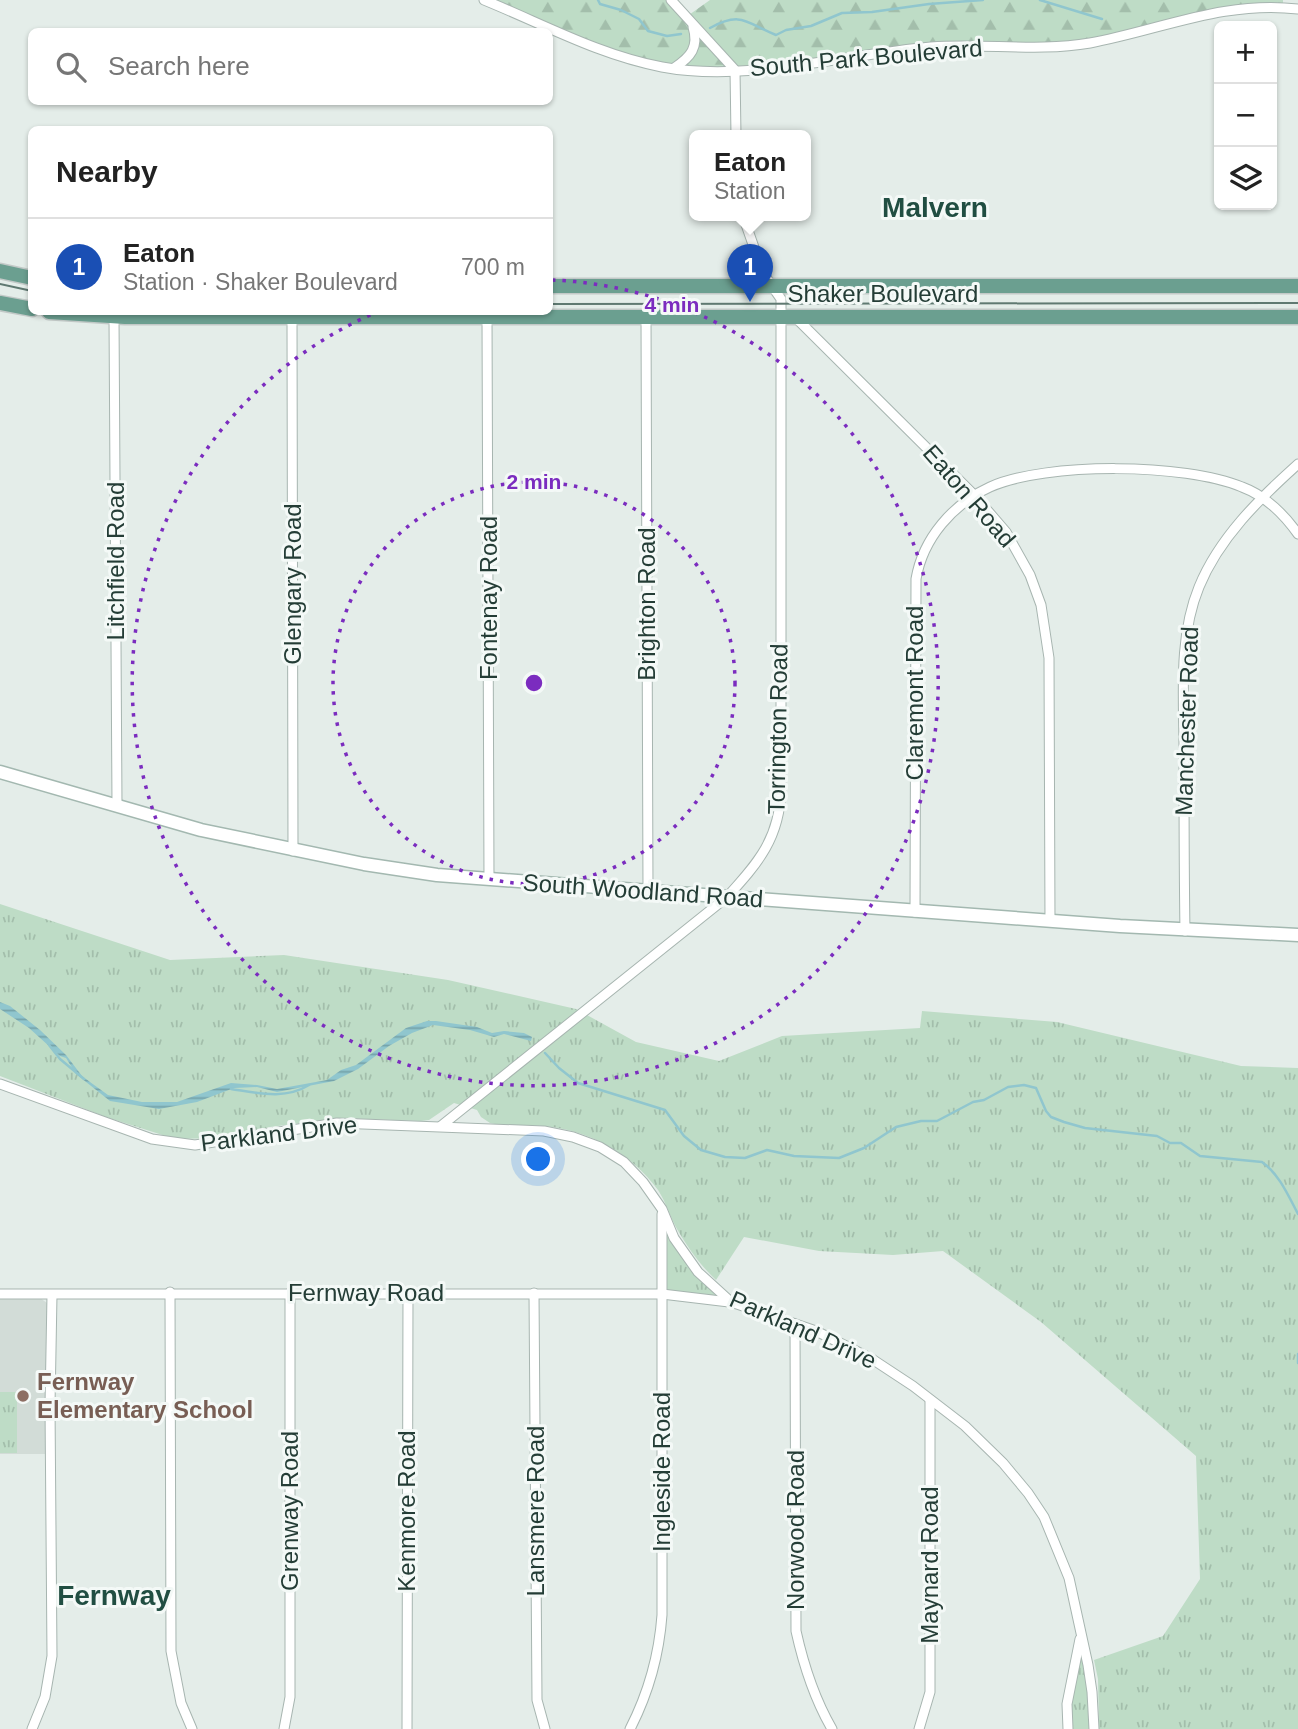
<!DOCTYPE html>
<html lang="en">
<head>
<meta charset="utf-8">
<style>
	body { margin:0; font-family:Helvetica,sans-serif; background:#f2f2f2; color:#222 }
	.controls { position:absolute; right:21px; top:21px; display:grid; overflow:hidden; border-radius:10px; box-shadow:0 2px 5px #0004 }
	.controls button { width:63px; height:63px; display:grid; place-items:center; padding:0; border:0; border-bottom:2px solid #e0e0e0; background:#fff; color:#222; font:35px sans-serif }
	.you { position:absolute; left:539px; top:1160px; width:24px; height:24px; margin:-18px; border:5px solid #fff; border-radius:50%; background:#1a73e8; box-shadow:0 0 0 10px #1a73e833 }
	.badge { display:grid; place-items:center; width:46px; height:46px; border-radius:50%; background:#7c4d40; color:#fff; font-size:23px; font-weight:700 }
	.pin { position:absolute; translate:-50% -58px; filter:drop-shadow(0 2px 4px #0008) }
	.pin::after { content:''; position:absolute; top:37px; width:24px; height:21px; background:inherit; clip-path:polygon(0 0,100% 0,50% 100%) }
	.popup { position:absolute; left:689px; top:130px; width:122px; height:91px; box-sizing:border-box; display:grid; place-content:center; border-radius:10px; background:#fff; filter:drop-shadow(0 2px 5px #0005); font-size:23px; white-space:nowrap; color:#767676 }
	.popup b { font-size:26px; color:#222 }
	.popup::after { content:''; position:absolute; left:50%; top:100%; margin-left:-14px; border:14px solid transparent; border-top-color:#fff }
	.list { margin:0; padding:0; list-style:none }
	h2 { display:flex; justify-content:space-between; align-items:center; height:91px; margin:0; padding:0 28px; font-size:30px }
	h2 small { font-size:23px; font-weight:400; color:#767676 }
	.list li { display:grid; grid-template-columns:46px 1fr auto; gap:21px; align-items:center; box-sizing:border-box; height:98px; padding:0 28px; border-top:2px solid #e0e0e0 }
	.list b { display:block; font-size:26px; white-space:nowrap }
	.list p { margin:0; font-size:23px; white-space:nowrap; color:#767676 }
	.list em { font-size:23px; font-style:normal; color:#767676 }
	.icon { flex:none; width:38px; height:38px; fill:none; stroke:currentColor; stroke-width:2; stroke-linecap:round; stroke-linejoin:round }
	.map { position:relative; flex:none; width:1298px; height:1729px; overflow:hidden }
	.search { position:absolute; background:#fff; box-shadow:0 2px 5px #0004; left:28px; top:28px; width:525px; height:77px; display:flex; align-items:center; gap:18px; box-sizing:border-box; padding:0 24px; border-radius:10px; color:#767676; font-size:26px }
	.panel { position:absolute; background:#fff; box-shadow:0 2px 5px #0004; left:28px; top:126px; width:525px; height:189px; border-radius:10px }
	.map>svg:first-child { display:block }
	.built { fill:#d2dcd7 }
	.grass { fill:url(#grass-tufts) }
	.forest { fill:url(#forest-firs) }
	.water { fill:url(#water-rules) }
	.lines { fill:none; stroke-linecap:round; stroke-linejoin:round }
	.stream { stroke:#90c6ce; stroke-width:2.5 }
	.street-casing { stroke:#a7b5b0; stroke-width:11 }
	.secondary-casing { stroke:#a3b8b0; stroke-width:15 }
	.primary-casing { stroke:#c2c9c7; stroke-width:17 }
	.street { stroke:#fff; stroke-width:9 }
	.secondary { stroke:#fff; stroke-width:12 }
	.primary { stroke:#6b9f90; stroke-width:14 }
	.tram { stroke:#5f7971; stroke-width:2 }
	.ring { fill:none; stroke:#7b2cbf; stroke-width:3.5; stroke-dasharray:3.5 7 }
	.education-dot { fill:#8d6e63; stroke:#f4f9f7; stroke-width:2.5 }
	.labels { text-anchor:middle; stroke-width:6; stroke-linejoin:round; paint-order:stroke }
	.street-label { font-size:24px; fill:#243d36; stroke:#f4f9f7 }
	.education-label { font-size:24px; font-weight:bold; fill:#785e54; stroke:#f4f9f7; text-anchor:start }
	.quarter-label { font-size:28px; font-weight:bold; fill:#214e42; stroke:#f4f9f7 }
	.centre { fill:#7b2cbf; stroke:#f4f9f7; stroke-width:3.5 }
	.ring-label { font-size:21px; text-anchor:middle; font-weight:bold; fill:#7b2cbf; stroke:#f4f9f7; stroke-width:6; stroke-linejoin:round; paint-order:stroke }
</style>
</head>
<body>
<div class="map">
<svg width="1298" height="1729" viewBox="0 0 1298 1729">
	<defs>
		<pattern id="grass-tufts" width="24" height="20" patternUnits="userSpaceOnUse" patternTransform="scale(1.75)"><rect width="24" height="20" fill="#bedcc6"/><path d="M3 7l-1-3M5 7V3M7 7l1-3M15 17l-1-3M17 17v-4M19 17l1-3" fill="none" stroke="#a3beab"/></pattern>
		<pattern id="forest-firs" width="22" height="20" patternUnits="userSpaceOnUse" patternTransform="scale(1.75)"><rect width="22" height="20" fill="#bedcc6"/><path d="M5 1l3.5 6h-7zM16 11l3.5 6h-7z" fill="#a3beab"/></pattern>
		<pattern id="water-rules" width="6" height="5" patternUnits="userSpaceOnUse" patternTransform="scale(1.75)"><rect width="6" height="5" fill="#90c6ce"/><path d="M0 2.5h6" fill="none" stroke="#75a2a8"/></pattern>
	</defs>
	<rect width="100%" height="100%" fill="#e4ede9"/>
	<polygon class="built" points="0,1298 40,1298 47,1303 47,1454 0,1454"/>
	<g class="grass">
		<path d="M 0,904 L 170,960 L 284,955 L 448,980 L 576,1009 L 636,1042 L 719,1061 L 782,1036 L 920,1028 L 922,1011 L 1057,1022 L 1241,1066 L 1298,1068 L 1298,1729 L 1099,1729 L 1098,1679 L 1094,1660 L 1163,1636 L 1200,1579 L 1196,1456 L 1041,1322 L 943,1251 L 893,1255 L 819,1251 L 744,1237 L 716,1280 C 700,1265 688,1248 677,1229 C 670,1217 666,1202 658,1190 C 631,1153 589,1130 544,1126 C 526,1124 507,1127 490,1123 L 481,1117 L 477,1110 L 454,1103 L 429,1120 L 421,1121 L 340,1118 L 270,1127 L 218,1138 L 175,1139 L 106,1117 L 0,1076 Z"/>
		<polygon points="662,1209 698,1272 731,1302 662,1294"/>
		<rect x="0" y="1392" width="17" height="61"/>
		<polygon points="1081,1637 1094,1729 1068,1729"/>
	</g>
	<polygon class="forest" points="484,0 671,0 686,17 710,0 1283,0 1283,7 1244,7 1092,43 985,46 715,71 628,59"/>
	<polygon class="water" points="0,1002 10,1006 40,1030 66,1055 82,1076 90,1082 108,1095 142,1102 177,1102 231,1083 257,1085 277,1089 327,1080 341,1070 356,1065 406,1028 427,1021 436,1021 477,1027 492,1033 504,1031 524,1033 532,1037 531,1041 504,1034 494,1037 470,1030 433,1025 412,1033 389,1046 358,1069 334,1081 277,1092 257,1087 234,1088 197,1102 159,1109 110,1101 76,1074 66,1058 60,1056 29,1028 0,1009"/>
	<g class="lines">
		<g class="stream">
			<polyline points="598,0 600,4 621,10 639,19 648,31 667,36 681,34"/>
			<polyline points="1040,0 1102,19"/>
			<path d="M 710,28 C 743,10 747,24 776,35 L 786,30 L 811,26 L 842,13 L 872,12 L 929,4 L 983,0"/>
			<polyline points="49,1045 60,1059 84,1079"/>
			<path d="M 545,1053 L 559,1068 L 578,1083 L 665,1110 L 684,1136 L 701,1150 L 725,1157 L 745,1158 L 767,1150 L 794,1156 L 839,1158 L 864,1148 L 896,1127 L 921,1121 L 937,1121 L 973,1102 L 984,1100 L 1008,1087 L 1024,1085 L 1036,1088 L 1046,1111 L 1051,1117 L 1064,1122 L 1085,1128 L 1157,1136 L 1170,1143 L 1181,1143 L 1200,1156 L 1262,1162 C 1279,1174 1288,1195 1298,1214"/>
			<path d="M 231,1089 C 258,1093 285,1100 309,1085"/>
			<polyline points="1298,1354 1298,1363"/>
		</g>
		<g class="street-casing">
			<g id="street">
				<path d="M 484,0 C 543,24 599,55 662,67 C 746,83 846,54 931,47 C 984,43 1038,52 1090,43 C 1160,30 1225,0 1298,9"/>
				<polyline points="671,0 735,70 736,136"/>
				<path d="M 674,68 C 691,57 699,47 693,27"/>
				<polyline points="114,317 117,805"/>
				<polyline points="292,317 293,851"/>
				<polyline points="487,317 489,879"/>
				<polyline points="646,317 648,891"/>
				<polyline points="795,317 975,496 1006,532 1030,575 1041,605 1049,658 1050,921"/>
				<path d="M 915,912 L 916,579 C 923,538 953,504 990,487 C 1046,462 1185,463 1242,487 C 1266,496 1283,513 1298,534"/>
				<path d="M 1185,931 C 1184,871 1184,810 1184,750 C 1184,697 1178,638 1199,587 C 1219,538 1259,499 1298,464"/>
				<polyline points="0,1084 152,1139 195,1145 337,1123 544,1131 573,1137 600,1147 624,1162 643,1182 662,1209 674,1238 698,1272 731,1302 816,1331 872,1359 913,1386 965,1426 1003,1463 1028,1493 1044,1517 1069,1578 1088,1665 1092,1692 1094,1729"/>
				<path d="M 441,1126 L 727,897 C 758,863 780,838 781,789 L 781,299 L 763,273 L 743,216"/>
				<polyline points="170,1292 171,1651 181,1703 192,1729"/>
				<polyline points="534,1293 537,1700 545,1729"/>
				<polyline points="0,1294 662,1294 729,1302"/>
				<path d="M 795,1324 L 796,1631 C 804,1667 814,1698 832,1729"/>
				<polyline points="32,1729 45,1697 52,1656 50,1405 52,1295"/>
				<polyline points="284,1729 290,1697 290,1293"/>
				<polyline points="407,1729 408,1292"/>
				<path d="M 630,1729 C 649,1692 659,1656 662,1615 L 662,1214"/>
				<polyline points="919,1729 930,1692 930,1400"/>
				<polyline points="1068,1729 1067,1704 1080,1639"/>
			</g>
		</g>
		<g class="secondary-casing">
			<polyline id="secondary" points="0,772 201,830 364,864 437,875 1120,926 1298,935"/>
		</g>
		<g class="primary-casing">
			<g id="primary">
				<polyline points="0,271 32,278"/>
				<polyline points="550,286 1298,286"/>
				<polyline points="0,303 32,309"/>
				<polyline points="49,312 125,317 1298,317"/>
			</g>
		</g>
		<use href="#street" class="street"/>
		<use href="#secondary" class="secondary"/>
		<use href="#primary" class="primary"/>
		<g class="tram">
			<polyline points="0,284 32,291"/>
			<polyline points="550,304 1298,303"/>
		</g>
	</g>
	<g class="ring">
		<circle cx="534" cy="683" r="201"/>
		<path d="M552 280A403 403 0 1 1 377 312"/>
	</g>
	<circle class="education-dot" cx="23" cy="1396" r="7"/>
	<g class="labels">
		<g class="street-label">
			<text transform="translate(866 58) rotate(-5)" y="8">South Park Boulevard</text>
			<text x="883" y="302">Shaker Boulevard</text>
			<text transform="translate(969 496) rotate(49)" y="8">Eaton Road</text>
			<text transform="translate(116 561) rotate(-90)" y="8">Litchfield Road</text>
			<text transform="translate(293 584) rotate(-90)" y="8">Glengary Road</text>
			<text transform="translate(489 598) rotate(-90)" y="8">Fontenay Road</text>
			<text transform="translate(647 604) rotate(-90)" y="8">Brighton Road</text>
			<text transform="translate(915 693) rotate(-90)" y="8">Claremont Road</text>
			<text transform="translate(1187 721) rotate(-88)" y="8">Manchester Road</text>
			<text transform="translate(778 729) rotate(-89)" y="8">Torrington Road</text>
			<text transform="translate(643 891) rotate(4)" y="8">South Woodland Road</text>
			<text transform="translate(279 1134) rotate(-7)" y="8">Parkland Drive</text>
			<text x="366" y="1301">Fernway Road</text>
			<text transform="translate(803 1330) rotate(24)" y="8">Parkland Drive</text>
			<text transform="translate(662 1472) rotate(-90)" y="8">Ingleside Road</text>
			<text transform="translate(290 1511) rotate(-90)" y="8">Grenway Road</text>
			<text transform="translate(407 1511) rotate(-90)" y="8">Kenmore Road</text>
			<text transform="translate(536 1511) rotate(-90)" y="8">Lansmere Road</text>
			<text transform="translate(796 1530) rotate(-90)" y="8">Norwood Road</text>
			<text transform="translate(930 1565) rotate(-90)" y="8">Maynard Road</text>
		</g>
		<g class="education-label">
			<text x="37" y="1390">Fernway<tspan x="37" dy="28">Elementary School</tspan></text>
		</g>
		<g class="quarter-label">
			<text x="935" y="217">Malvern</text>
			<text x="114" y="1605">Fernway</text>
		</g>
	</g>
	<circle cx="534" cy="683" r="10" class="centre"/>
	<g class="ring-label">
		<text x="672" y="312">4 min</text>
		<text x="534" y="489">2 min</text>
	</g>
</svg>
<div class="controls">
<button>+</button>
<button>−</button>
<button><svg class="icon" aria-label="layers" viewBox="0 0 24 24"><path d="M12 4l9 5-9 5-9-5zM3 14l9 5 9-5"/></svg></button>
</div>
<div class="you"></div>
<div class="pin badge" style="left:750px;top:302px;background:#1a4fb4">1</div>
<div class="popup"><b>Eaton</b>Station</div>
<div class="search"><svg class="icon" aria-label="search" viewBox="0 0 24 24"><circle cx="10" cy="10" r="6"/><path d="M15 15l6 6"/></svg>Search here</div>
<section class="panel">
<h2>Nearby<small></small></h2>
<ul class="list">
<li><span class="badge" style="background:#1a4fb4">1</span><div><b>Eaton</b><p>Station · Shaker Boulevard</p></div><em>700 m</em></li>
</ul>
</section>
</div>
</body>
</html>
